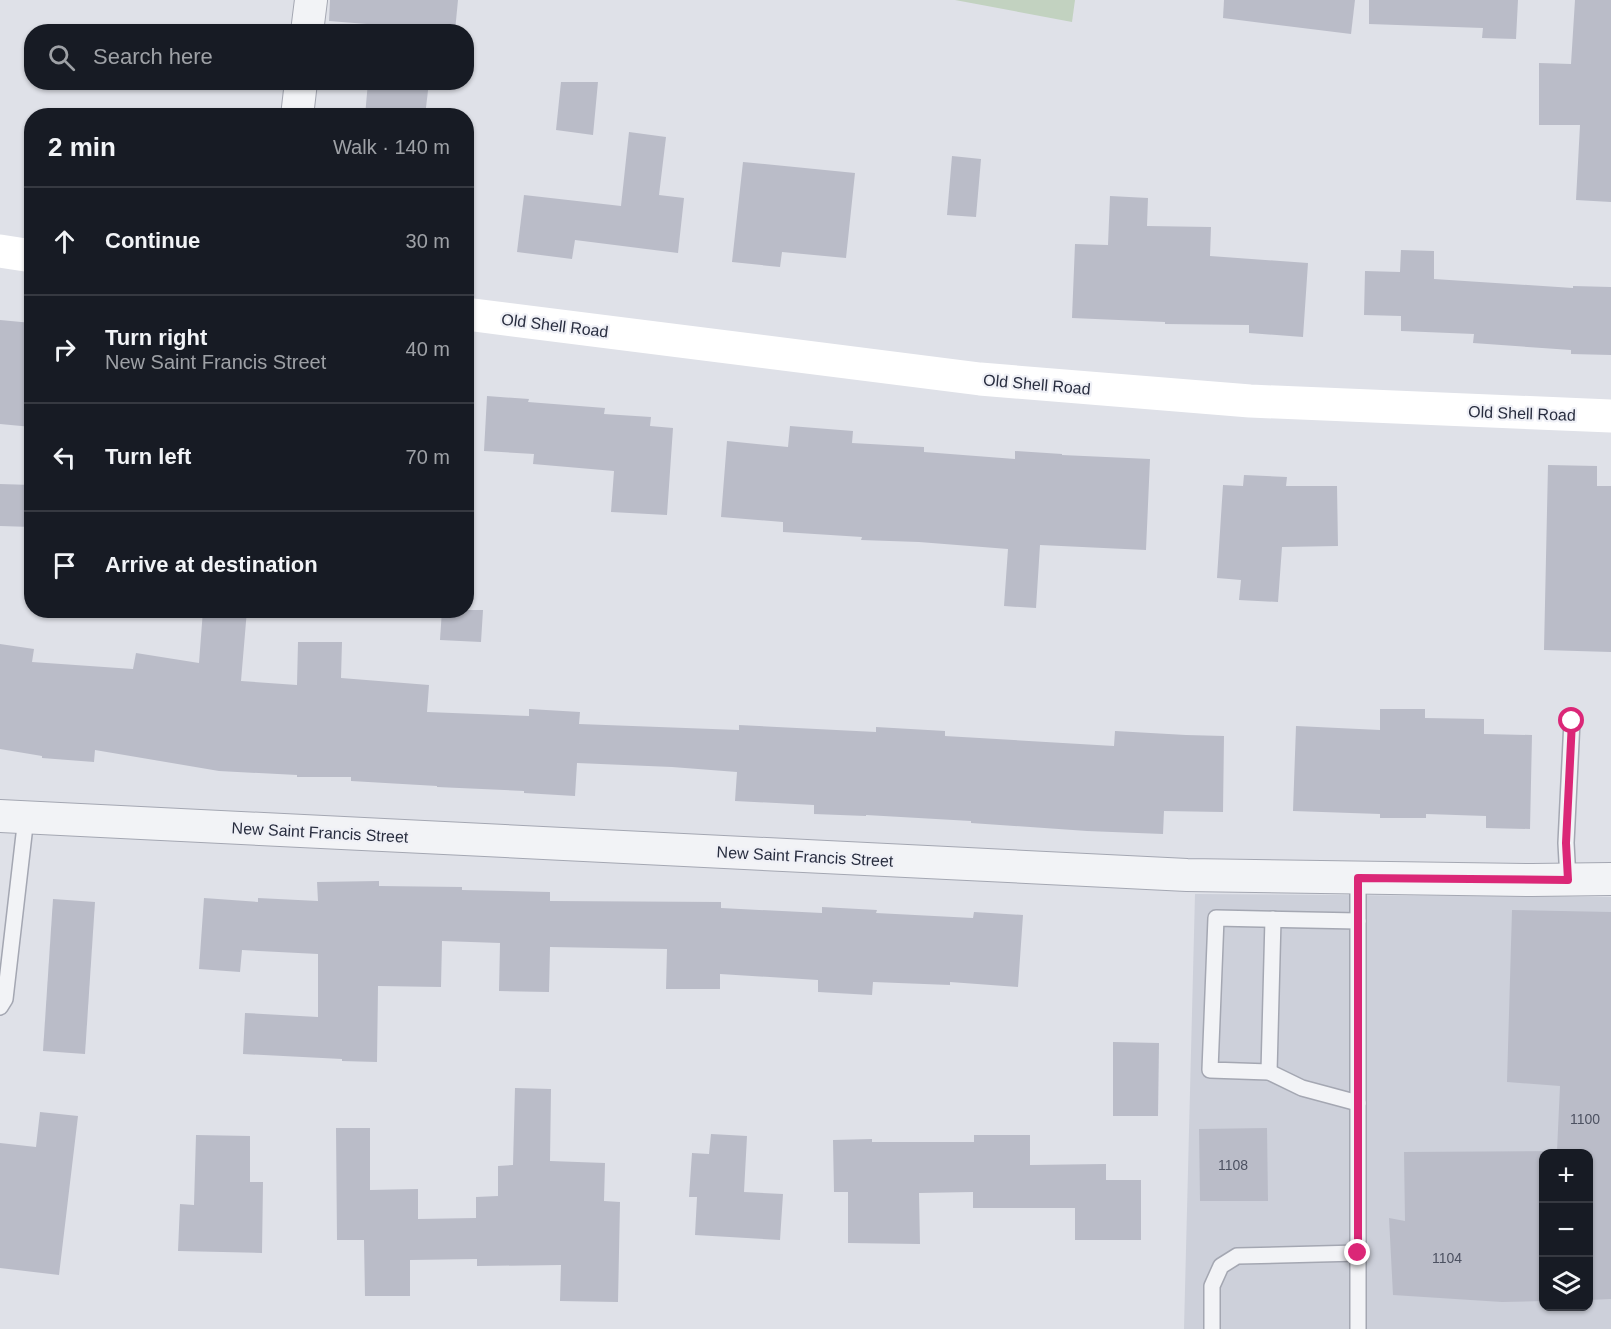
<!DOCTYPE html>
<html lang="en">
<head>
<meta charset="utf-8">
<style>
	body { margin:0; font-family:Arial,sans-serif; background:#242831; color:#f1f3f6 }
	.controls { position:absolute; right:18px; bottom:18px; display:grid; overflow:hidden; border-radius:12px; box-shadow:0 2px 4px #0004 }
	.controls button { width:54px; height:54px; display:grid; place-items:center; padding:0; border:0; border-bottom:2px solid #363941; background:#171b24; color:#f1f3f6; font:30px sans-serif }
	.stop { position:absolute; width:18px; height:18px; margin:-14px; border:4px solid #db2777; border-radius:50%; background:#fff }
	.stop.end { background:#db2777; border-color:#fff; box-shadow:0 2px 6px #0008 }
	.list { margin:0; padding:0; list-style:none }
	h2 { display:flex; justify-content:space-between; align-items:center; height:78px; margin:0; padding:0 24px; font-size:26px }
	h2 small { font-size:20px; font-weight:400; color:#9ea1a6 }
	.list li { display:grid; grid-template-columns:39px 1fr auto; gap:18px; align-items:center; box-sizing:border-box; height:108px; padding:0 24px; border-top:2px solid #363941 }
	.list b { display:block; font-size:22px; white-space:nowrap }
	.list p { margin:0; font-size:20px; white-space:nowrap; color:#9ea1a6 }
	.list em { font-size:20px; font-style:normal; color:#9ea1a6 }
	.icon { flex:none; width:33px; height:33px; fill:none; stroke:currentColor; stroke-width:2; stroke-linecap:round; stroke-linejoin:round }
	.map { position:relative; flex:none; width:1611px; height:1329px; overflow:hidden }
	.search { position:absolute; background:#171b24; box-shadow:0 2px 4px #0004; left:24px; top:24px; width:450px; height:66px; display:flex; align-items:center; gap:15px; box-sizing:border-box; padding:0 21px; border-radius:24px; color:#9ea1a6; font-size:22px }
	.panel { position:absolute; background:#171b24; box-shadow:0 2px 4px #0004; left:24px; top:108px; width:450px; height:510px; border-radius:24px }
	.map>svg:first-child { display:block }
	.built { fill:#cdd0da; fill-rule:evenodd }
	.green { fill:#c2d2c0 }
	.building { fill:#babcc8 }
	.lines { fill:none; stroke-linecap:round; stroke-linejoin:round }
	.lane-casing { stroke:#a4a7b2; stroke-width:18 }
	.street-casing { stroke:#a4a7b2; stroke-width:34 }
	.lane { stroke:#f2f3f6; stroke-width:15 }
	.street { stroke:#f2f3f6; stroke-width:32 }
	.secondary { stroke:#fff; stroke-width:33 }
	.route { stroke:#db2777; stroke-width:8 }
	.labels { text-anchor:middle; stroke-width:4.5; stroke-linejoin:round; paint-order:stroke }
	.number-label { font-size:14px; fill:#4c5161 }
	.street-label { font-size:16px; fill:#282d3f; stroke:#eff0f6 }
</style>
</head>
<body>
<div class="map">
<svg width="1611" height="1329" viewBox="0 0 1611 1329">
	<rect width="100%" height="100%" fill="#dfe1e8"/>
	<path class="built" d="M 1195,894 L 1611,897 L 1611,1329 L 1184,1329 ZM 1544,1154 L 1588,1154 L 1588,1306 L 1544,1306 Z"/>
	<polygon class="green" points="955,0 1075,0 1072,22"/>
	<g class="building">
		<polygon points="330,0 458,0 455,31 329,21"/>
		<polygon points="1224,0 1355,0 1351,34 1223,18"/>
		<polygon points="1369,0 1518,0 1516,39 1482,38 1483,28 1369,24"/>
		<polygon points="1575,0 1611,0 1611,202 1576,200 1580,125 1539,125 1539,63 1571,64"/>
		<polygon points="368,82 429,82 425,116 365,116"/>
		<polygon points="561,82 598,82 593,135 556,130"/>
		<polygon points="629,132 666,137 659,195 684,198 678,253 575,240 572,259 517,252 524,195 621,206"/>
		<polygon points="952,156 981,159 976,217 947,215"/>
		<polygon points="743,162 855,173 846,258 782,252 780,267 732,262"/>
		<polygon points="1110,196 1148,198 1147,226 1211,227 1210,256 1308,263 1303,337 1249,333 1249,325 1165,324 1165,322 1072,318 1075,244 1108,245"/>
		<polygon points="1401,250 1434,251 1434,279 1573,288 1573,286 1611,287 1611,355 1571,354 1571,350 1473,343 1474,334 1401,331 1401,316 1364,315 1365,271 1400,272"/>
		<polygon points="0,320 32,323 32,427 0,424"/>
		<polygon points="487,396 529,399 528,402 605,408 604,414 651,417 650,426 673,428 667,515 611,512 614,471 533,464 534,454 484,451"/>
		<polygon points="790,426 853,431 852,443 924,447 924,452 1015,459 1015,451 1062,454 1062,455 1150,459 1146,550 1040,545 1036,608 1004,606 1008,549 919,542 861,540 862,537 783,532 783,522 721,517 727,441 788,447"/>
		<polygon points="1548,465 1597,466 1597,486 1611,486 1611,652 1544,650"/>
		<polygon points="1244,475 1287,477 1286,486 1337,486 1338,546 1282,547 1278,602 1239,600 1241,580 1217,578 1223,485 1243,486"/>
		<polygon points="0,484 32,485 32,527 0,526"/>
		<polygon points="203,610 247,610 241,681 297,685 298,642 342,642 341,678 429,685 427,712 529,716 529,709 580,712 579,724 739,730 739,725 876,732 876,727 945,731 945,736 1114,746 1115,731 1186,735 1224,736 1223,812 1164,811 1163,834 1087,831 971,823 971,821 866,815 866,816 814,814 814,805 735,801 737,772 672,767 577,763 575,796 524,793 524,791 437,787 437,786 351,781 351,777 297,777 297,775 219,771 95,750 94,762 42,758 42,756 0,749 0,644 34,649 32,662 133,669 136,653 199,663"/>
		<polygon points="442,610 483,610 481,642 440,640"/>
		<polygon points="1380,709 1425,709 1425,718 1484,719 1484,734 1532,735 1530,829 1486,828 1486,816 1426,814 1426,818 1380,818 1380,814 1293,811 1296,726 1380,730"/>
		<polygon points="379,881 379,886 462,887 462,890 550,892 550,901 721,902 721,908 822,913 822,907 877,910 876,913 973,918 974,912 1023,915 1018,987 950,982 950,985 873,982 872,995 818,992 818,980 720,974 720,989 666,989 667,949 550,947 549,992 499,991 500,943 442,941 441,987 378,986 377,1062 342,1061 342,1059 243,1054 245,1013 318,1017 318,954 242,950 240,972 199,969 204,898 258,902 258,898 318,901 317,882"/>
		<polygon points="53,899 95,902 85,1054 43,1051"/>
		<polygon points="1512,910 1611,912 1611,1299 1588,1300 1588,1154 1544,1154 1544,1301 1502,1302 1393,1295 1389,1218 1405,1221 1404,1152 1557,1151 1560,1086 1507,1082"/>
		<polygon points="1113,1042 1159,1043 1158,1116 1113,1116"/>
		<polygon points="515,1088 551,1089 550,1161 605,1163 604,1201 620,1202 618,1302 560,1301 561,1265 477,1266 477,1259 410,1260 410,1296 365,1296 364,1240 337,1240 336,1128 370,1128 370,1190 418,1189 418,1219 476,1218 476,1197 498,1196 498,1166 513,1165"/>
		<polygon points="40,1112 78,1116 59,1275 0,1268 0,1143 36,1147"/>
		<polygon points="1267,1128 1268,1201 1200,1201 1199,1129"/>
		<polygon points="711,1134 747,1136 744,1192 783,1194 780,1240 695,1235 697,1197 689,1197 692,1153 709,1154"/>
		<polygon points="196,1135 250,1136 250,1182 263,1182 262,1253 178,1251 180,1204 194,1205"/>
		<polygon points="974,1135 1030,1135 1030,1165 1106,1164 1106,1180 1141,1180 1141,1240 1075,1240 1075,1208 973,1208 973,1192 919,1193 920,1244 848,1243 848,1192 834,1192 833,1140 872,1139 872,1142 974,1142"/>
	</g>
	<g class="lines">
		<g class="lane-casing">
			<g id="lane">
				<polyline points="1568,880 1566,843 1572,721"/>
				<polyline points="0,1007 5,999 26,817"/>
				<polyline points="1269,1072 1273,919"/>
				<polyline points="1358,1103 1302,1088 1269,1072 1210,1070 1216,918 1358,921"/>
				<polyline points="1212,1329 1212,1286 1221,1266 1237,1256 1358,1253"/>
				<polyline points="1358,1329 1358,878"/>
			</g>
		</g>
		<g class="street-casing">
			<g id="street">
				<polyline points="307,32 311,0"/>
				<polyline points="297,116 301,82"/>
				<polyline points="0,816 1187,875 1532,880 1611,879"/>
			</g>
		</g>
		<use href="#lane" class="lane"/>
		<use href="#street" class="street"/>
		<g class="secondary">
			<polyline points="0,251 32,256"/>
			<polyline points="466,314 980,379 1250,401 1611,416"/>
		</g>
	</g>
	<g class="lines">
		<polyline class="route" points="1358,1253 1358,878 1568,880 1566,843 1572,721"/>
	</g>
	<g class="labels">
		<g class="number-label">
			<text x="1585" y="1124">1100</text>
			<text x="1233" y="1170">1108</text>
			<text x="1447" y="1263">1104</text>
		</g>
		<g class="street-label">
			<text transform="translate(555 325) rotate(7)" y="6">Old Shell Road</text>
			<text transform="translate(1037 384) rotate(5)" y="6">Old Shell Road</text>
			<text transform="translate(1522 413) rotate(2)" y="6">Old Shell Road</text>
			<text transform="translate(320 832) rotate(3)" y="6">New Saint Francis Street</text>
			<text transform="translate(805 856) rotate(3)" y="6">New Saint Francis Street</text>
		</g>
	</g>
</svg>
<div class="controls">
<button>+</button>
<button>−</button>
<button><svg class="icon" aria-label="layers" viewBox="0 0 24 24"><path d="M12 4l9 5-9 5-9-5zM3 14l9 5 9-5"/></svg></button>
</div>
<div class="stop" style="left:1572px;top:721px"></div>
<div class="stop end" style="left:1358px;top:1253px"></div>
<div class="search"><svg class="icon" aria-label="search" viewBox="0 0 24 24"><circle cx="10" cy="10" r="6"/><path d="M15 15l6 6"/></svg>Search here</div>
<section class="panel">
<h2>2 min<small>Walk · 140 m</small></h2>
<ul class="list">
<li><svg class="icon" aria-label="ahead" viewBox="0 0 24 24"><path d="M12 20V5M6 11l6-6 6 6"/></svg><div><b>Continue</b></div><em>30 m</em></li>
<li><svg class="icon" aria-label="right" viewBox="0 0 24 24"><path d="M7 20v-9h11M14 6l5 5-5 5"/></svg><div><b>Turn right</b><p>New Saint Francis Street</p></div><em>40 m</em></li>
<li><svg class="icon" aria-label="left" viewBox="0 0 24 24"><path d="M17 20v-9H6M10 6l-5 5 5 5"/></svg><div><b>Turn left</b></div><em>70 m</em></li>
<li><svg class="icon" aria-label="arrive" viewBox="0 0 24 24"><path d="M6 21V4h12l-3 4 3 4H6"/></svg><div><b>Arrive at destination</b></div></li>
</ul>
</section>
</div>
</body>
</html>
